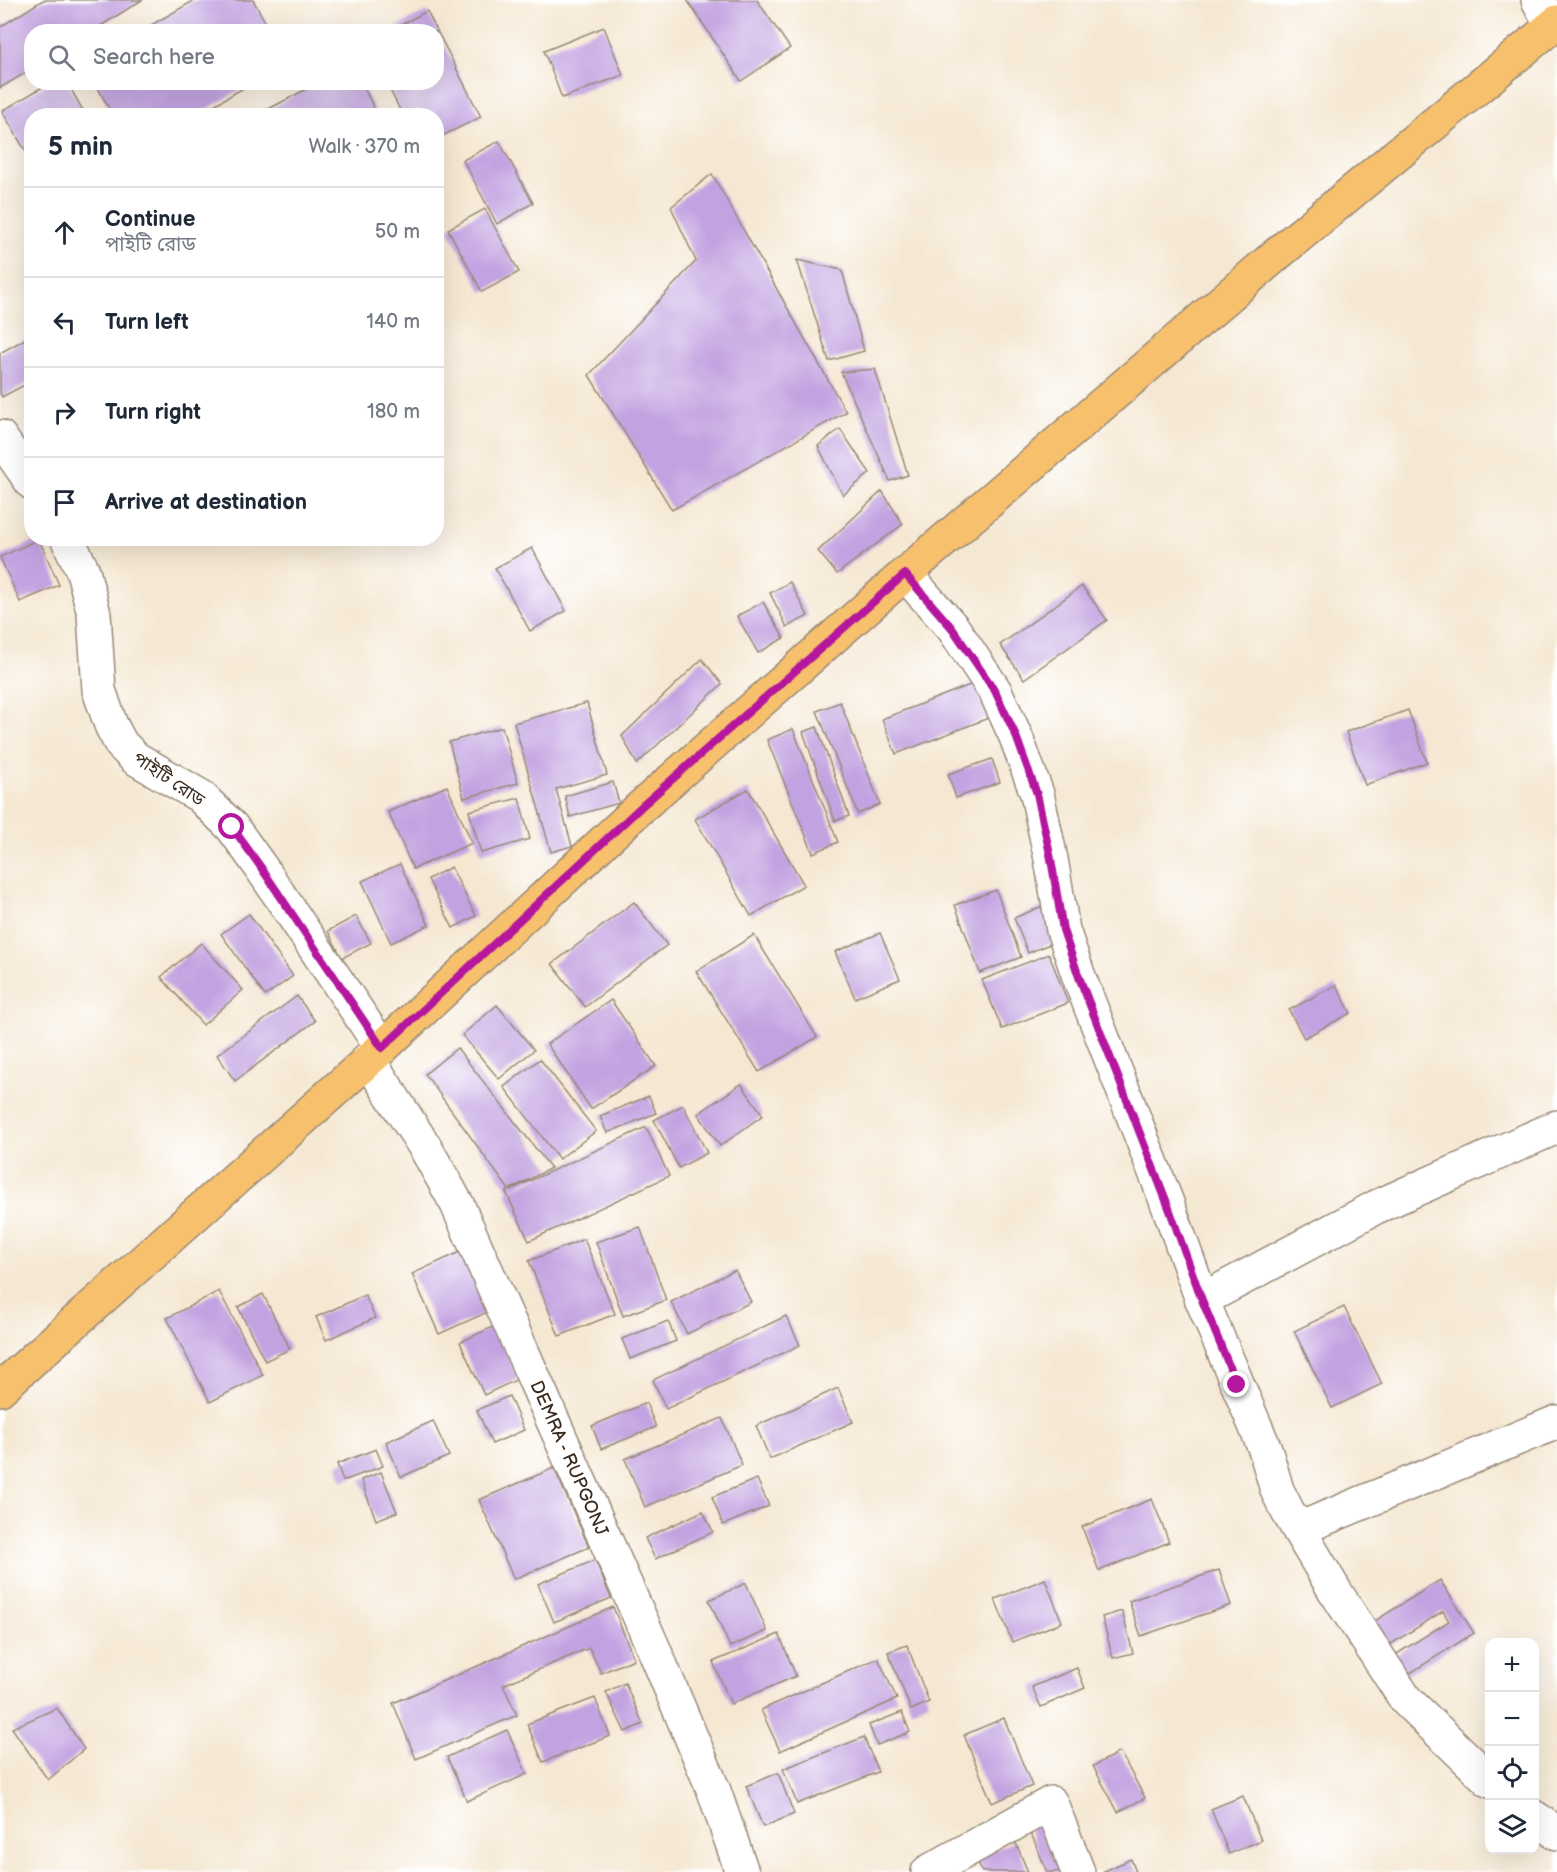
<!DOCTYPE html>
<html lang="en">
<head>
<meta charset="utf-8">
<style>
	body { margin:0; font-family:"Balsamiq Sans","Noto Sans Bengali",sans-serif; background:#f2f2f3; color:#1f2937 }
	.controls { position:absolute; right:18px; bottom:18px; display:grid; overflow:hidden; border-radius:12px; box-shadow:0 6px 24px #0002 }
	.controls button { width:54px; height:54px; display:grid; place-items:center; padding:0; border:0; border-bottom:2px solid #e0e1e3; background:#fff; color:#1f2937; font:30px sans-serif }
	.stop { position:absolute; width:18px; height:18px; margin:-14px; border:4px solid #b5179e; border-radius:50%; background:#fff }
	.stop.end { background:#b5179e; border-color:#fff; box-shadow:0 2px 6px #0008 }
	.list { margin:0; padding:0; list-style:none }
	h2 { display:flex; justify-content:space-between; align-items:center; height:78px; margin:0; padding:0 24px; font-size:26px }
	h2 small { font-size:20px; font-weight:400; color:#747a83 }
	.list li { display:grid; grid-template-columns:39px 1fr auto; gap:18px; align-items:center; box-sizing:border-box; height:90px; padding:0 24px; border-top:2px solid #e0e1e3 }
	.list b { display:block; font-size:22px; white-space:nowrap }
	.list p { margin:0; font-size:20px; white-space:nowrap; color:#747a83 }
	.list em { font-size:20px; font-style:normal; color:#747a83 }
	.icon { flex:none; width:33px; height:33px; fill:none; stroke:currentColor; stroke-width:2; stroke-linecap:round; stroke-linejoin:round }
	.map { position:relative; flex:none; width:1557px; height:1872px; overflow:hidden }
	.search { position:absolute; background:#fff; box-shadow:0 6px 24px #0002; left:24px; top:24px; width:420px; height:66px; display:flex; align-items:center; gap:15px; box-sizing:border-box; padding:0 21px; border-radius:24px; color:#747a83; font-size:22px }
	.panel { position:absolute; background:#fff; box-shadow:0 6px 24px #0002; left:24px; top:108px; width:420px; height:438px; border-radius:24px }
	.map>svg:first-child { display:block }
	.building { fill:#c2a3e1 }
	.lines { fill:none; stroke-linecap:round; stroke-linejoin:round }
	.minor-casing { stroke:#988978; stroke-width:36 }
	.major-casing { stroke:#988978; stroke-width:36 }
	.minor { stroke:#fff; stroke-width:33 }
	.major { stroke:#f7c06c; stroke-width:33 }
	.route { stroke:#b5179e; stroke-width:8 }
	.labels { text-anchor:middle; stroke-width:6; stroke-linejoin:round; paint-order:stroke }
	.street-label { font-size:18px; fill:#3b2a1e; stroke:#fff }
</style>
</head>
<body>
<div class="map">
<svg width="1557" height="1872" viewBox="0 0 1557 1872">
	<rect width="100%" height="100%" fill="#fff"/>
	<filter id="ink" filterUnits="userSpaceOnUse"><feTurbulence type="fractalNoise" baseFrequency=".0167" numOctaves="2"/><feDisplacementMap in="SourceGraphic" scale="12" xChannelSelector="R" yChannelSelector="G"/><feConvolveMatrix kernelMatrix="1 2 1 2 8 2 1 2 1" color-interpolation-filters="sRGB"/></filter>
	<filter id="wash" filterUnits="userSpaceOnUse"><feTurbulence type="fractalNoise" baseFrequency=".008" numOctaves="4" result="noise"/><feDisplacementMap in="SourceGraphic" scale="24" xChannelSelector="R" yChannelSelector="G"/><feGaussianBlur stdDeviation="1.35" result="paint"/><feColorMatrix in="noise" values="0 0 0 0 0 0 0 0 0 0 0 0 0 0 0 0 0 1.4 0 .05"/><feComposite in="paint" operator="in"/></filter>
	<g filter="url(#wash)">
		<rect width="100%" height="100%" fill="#f5e8d3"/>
		<g id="blocks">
			<g class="building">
				<polygon points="43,0 142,0 91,32 32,32 32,69 0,88 0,27"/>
				<polygon points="195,0 253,0 271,32 139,32"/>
				<polygon points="687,0 757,0 790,48 741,81"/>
				<polygon points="427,11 481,117 436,139 436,116 403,116 386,82 436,82 436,32 387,32"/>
				<polygon points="604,27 623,75 562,98 544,51"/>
				<polygon points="51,82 67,82 86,116 32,116 32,162 2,111"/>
				<polygon points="95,82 254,82 195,116 113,116"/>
				<polygon points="320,82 361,82 378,116 255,116"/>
				<polygon points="499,141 533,203 497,224 463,160"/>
				<polygon points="712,174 846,412 672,510 589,375 696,261 671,207"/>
				<polygon points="485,209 519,272 482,292 448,229"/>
				<polygon points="797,260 842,270 864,351 829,361"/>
				<polygon points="32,335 32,381 2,397 0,393 0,353"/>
				<polygon points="875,369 908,475 890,481 841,372"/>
				<polygon points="840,429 870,473 843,495 818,446"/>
				<polygon points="882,491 903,524 837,574 818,551"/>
				<polygon points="39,539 59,585 20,602 0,557"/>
				<polygon points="532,548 566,611 530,631 495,568"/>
				<polygon points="790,582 808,616 787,627 770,593"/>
				<polygon points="1082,586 1107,620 1024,679 1000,645"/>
				<polygon points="763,602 784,638 758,653 737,616"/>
				<polygon points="702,659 722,684 637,764 622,736"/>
				<polygon points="983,680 996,715 896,754 882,719"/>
				<polygon points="840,702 880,804 858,814 817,711"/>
				<polygon points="587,703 607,775 556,789 572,846 551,852 514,723"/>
				<polygon points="1408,710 1427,762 1365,785 1346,732"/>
				<polygon points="502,727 518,783 464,798 449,742"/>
				<polygon points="817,727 849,816 835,821 803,732"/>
				<polygon points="793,729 838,842 813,853 767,740"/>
				<polygon points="992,759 1000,782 956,798 948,774"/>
				<polygon points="613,782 619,803 570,817 565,796"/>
				<polygon points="447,786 472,843 413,869 388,812"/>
				<polygon points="748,789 804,885 751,916 695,819"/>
				<polygon points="519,798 530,839 481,853 469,811"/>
				<polygon points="400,864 429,925 391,943 362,881"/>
				<polygon points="451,867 476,916 453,928 428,879"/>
				<polygon points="996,890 1021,957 980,973 955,905"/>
				<polygon points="634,902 667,945 585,1007 552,964"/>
				<polygon points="1043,906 1057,941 1028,953 1014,918"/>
				<polygon points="249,914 293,976 265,996 221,934"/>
				<polygon points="356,916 371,943 342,958 328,931"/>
				<polygon points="880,933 900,979 855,998 835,952"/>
				<polygon points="754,935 817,1037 759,1072 696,971"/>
				<polygon points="201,943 243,990 203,1025 161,977"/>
				<polygon points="1049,954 1068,1003 1002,1029 982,980"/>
				<polygon points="1336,985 1351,1013 1304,1038 1289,1010"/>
				<polygon points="297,996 315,1021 235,1081 217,1055"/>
				<polygon points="611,1000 656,1066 591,1109 547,1044"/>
				<polygon points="497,1005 534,1050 499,1079 462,1035"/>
				<polygon points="457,1048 551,1168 509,1190 425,1074"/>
				<polygon points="540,1059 596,1131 559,1159 504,1087"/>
				<polygon points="741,1084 763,1115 720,1146 698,1114"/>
				<polygon points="649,1096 656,1113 607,1133 600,1116"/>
				<polygon points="683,1105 707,1153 679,1168 654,1120"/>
				<polygon points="646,1127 669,1176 529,1241 506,1192"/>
				<polygon points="640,1227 666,1300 623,1316 596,1242"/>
				<polygon points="584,1239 615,1314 559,1336 529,1261"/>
				<polygon points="462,1251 490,1311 439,1334 412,1274"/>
				<polygon points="735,1270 751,1302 687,1334 671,1302"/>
				<polygon points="219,1291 263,1375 210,1402 167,1318"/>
				<polygon points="263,1294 290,1349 265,1361 238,1307"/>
				<polygon points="365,1295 375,1318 326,1340 316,1317"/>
				<polygon points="1344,1307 1382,1384 1332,1408 1294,1331"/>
				<polygon points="786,1316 800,1345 666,1409 653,1380"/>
				<polygon points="668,1321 676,1341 630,1359 622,1339"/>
				<polygon points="495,1326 518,1379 484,1395 460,1342"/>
				<polygon points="838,1388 853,1422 770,1459 756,1426"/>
				<polygon points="509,1396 524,1430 492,1444 477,1410"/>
				<polygon points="646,1403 656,1427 601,1449 592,1426"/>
				<polygon points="722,1418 742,1465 645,1507 625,1459"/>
				<polygon points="433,1421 449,1456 401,1477 386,1442"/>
				<polygon points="376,1449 383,1466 343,1481 337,1464"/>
				<polygon points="554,1468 589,1547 514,1579 479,1500"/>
				<polygon points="381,1472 397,1512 376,1520 361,1480"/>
				<polygon points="757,1479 769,1506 723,1525 712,1497"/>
				<polygon points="1152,1499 1169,1542 1099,1571 1082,1527"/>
				<polygon points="703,1511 713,1532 655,1559 645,1538"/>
				<polygon points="595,1560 611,1598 554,1622 538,1584"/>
				<polygon points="1219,1570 1231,1605 1141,1636 1129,1601"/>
				<polygon points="1045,1579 1062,1622 1012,1642 995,1599"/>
				<polygon points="1440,1580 1474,1633 1404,1677 1392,1657 1449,1621 1443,1611 1385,1648 1370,1624"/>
				<polygon points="746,1583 767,1631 730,1647 709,1600"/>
				<polygon points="613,1607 634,1659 601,1673 589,1648 503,1685 517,1715 416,1759 393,1703"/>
				<polygon points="1122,1611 1133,1653 1113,1658 1102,1617"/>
				<polygon points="779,1634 796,1676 731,1704 713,1662"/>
				<polygon points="907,1645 929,1702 911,1710 888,1652"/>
				<polygon points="878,1658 897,1699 780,1751 761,1710"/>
				<polygon points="1077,1668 1085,1688 1041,1707 1032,1687"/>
				<polygon points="625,1683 643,1724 625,1732 606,1692"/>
				<polygon points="595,1698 610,1736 543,1762 527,1724"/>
				<polygon points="57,1708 84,1749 48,1780 12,1728"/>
				<polygon points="902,1712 910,1732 877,1745 869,1725"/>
				<polygon points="1004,1718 1032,1786 992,1803 964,1735"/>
				<polygon points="507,1730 527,1774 467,1801 447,1757"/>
				<polygon points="864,1737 878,1772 797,1804 783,1769"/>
				<polygon points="1120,1752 1145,1798 1118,1812 1093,1766"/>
				<polygon points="778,1773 794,1814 763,1827 746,1786"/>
				<polygon points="1243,1796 1261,1840 1229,1854 1211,1809"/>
				<polygon points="1050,1816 1073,1872 1047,1872 1028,1826"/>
				<polygon points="1015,1841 1028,1872 982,1872 976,1857"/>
				<polygon points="1131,1859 1136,1872 1102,1872"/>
			</g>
		</g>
	</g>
	<g filter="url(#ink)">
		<use href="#blocks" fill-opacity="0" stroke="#988978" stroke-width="1.5"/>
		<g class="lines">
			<g class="minor-casing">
				<g id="minor">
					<polyline points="1538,0 1552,25"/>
					<polyline points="0,437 32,483"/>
					<polyline points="67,538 83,571 94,614 99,690 111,725 121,744 135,758 200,796 232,827 260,866 382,1048"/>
					<polyline points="905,574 953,628 995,691 1016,737 1037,794 1051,859 1063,930 1079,977 1169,1208 1202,1300 1265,1449 1277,1490 1287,1510 1335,1591 1406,1700 1490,1781"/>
					<path id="s1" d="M 368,1059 L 425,1147 L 457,1204 L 653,1647 L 714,1791 L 742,1872"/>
					<polyline points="1202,1300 1376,1207 1557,1127"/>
					<polyline points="1299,1529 1557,1422"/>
					<polyline points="1534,1817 1557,1833"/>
					<polyline points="928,1872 1051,1803 1078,1872"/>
				</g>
			</g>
			<g class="major-casing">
				<polyline id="major" points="0,1389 382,1048 642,806 905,574 1276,255 1557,22"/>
			</g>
			<use href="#minor" class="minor"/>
			<use href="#major" class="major"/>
		</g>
	</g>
	<g class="lines" filter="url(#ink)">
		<polyline class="route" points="232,827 260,866 382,1048 642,806 905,574 952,628 995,691 1016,736 1037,794 1051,859 1063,930 1079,977 1169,1208 1202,1300 1237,1385"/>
	</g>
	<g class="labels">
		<g class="street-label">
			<text transform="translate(169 779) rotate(34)" y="6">পাইটি রোড</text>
			<text dy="6" stroke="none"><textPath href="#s1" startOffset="448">DEMRA - RUPGONJ</textPath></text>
		</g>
	</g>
</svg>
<div class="controls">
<button>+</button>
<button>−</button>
<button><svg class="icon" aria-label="locate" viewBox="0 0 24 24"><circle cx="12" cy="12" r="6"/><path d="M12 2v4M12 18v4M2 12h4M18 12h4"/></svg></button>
<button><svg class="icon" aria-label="layers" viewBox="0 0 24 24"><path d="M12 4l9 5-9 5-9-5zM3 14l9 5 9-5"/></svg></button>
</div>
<div class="stop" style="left:232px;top:827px"></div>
<div class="stop end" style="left:1237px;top:1385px"></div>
<div class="search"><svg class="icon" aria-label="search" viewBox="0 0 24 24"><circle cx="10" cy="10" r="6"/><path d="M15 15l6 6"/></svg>Search here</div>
<section class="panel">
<h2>5 min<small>Walk · 370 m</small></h2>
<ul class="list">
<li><svg class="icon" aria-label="ahead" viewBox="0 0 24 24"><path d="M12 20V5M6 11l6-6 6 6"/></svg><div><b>Continue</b><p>পাইটি রোড</p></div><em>50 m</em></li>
<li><svg class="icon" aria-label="left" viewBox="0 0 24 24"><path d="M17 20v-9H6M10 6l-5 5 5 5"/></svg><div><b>Turn left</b></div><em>140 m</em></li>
<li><svg class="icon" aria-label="right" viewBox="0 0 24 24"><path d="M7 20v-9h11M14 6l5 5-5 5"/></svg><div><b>Turn right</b></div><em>180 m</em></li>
<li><svg class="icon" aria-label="arrive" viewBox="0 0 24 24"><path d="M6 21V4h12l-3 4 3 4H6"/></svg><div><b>Arrive at destination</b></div></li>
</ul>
</section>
</div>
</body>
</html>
